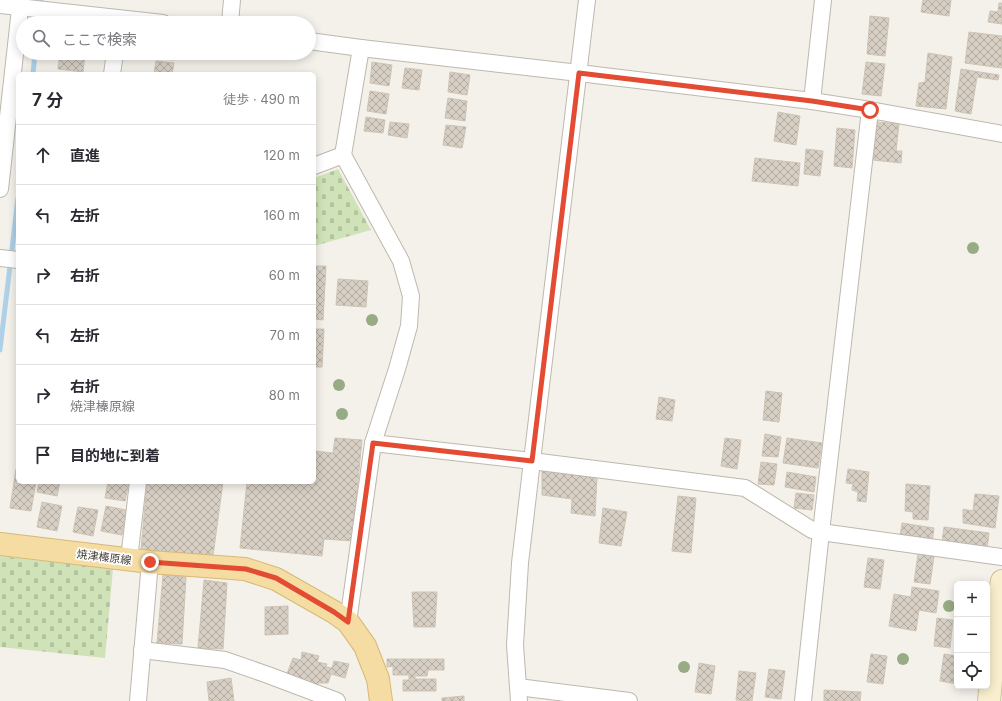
<!DOCTYPE html>
<html lang="ja">
<head>
<meta charset="utf-8">
<style>
	body { margin:0; font-family:Inter,"Noto Sans JP",sans-serif; background:#f2f2f3; color:#2b2b33 }
	.controls { position:absolute; right:12px; bottom:12px; display:grid; overflow:hidden; border-radius:6px; box-shadow:0 2px 10px #0003 }
	.controls button { width:36px; height:36px; display:grid; place-items:center; padding:0; border:0; border-bottom:1px solid #e1e1e2; background:#fff; color:#2b2b33; font:20px sans-serif }
	.stop { position:absolute; width:12px; height:12px; margin:-9px; border:3px solid #e34b32; border-radius:50%; background:#fff }
	.stop.end { background:#e34b32; border-color:#fff; box-shadow:0 1px 4px #0008 }
	.list { margin:0; padding:0; list-style:none }
	h2 { display:flex; justify-content:space-between; align-items:center; height:52px; margin:0; padding:0 16px; font-size:17px }
	h2 small { font-size:13px; font-weight:400; color:#7c7c81 }
	.list li { display:grid; grid-template-columns:26px 1fr auto; gap:12px; align-items:center; box-sizing:border-box; height:60px; padding:0 16px; border-top:1px solid #e1e1e2 }
	.list b { display:block; font-size:15px; white-space:nowrap }
	.list p { margin:0; font-size:13px; white-space:nowrap; color:#7c7c81 }
	.list em { font-size:13px; font-style:normal; color:#7c7c81 }
	.icon { flex:none; width:22px; height:22px; fill:none; stroke:currentColor; stroke-width:2; stroke-linecap:round; stroke-linejoin:round }
	.map { position:relative; flex:none; width:1002px; height:701px; overflow:hidden }
	.search { position:absolute; background:#fff; box-shadow:0 2px 10px #0003; left:16px; top:16px; width:300px; height:44px; display:flex; align-items:center; gap:10px; box-sizing:border-box; padding:0 14px; border-radius:22px; color:#7c7c81; font-size:15px }
	.panel { position:absolute; background:#fff; box-shadow:0 2px 10px #0003; left:16px; top:72px; width:300px; height:412px; border-radius:6px }
	.map>svg:first-child { display:block }
	.cemetery { fill:url(#cemetery-stones) }
	.lines { fill:none; stroke-linecap:round; stroke-linejoin:round }
	.stream { stroke:#aed1e9; stroke-width:5 }
	.building { fill:url(#building-cross-hatch); stroke:#cec4b5 }
	.minor-casing { stroke:#beb8ae; stroke-width:18 }
	.secondary-casing { stroke:#cec29f; stroke-width:24 }
	.primary-casing { stroke:#d8b974; stroke-width:24 }
	.minor { stroke:#fff; stroke-width:16 }
	.secondary { stroke:#f9efcf; stroke-width:22 }
	.primary { stroke:#f4dca3; stroke-width:22 }
	.tree { fill:#97ac85 }
	.route { stroke:#e34b32; stroke-width:5 }
	.labels { text-anchor:middle; stroke-width:3.5; stroke-linejoin:round; paint-order:stroke }
	.street-label { font-size:11px; fill:#474139; stroke:#fff }
</style>
</head>
<body>
<div class="map">
<svg width="1002" height="701" viewBox="0 0 1002 701">
	<defs>
		<pattern id="cemetery-stones" width="16" height="16" patternUnits="userSpaceOnUse"><rect width="16" height="16" fill="#d0e3b8"/><path d="M2 7V4a2 2 0 0 1 4 0v3zM10 15v-3a2 2 0 0 1 4 0v3z" fill="#b4c49f"/></pattern>
		<pattern id="building-cross-hatch" width="8" height="8" patternUnits="userSpaceOnUse"><rect width="8" height="8" fill="#d7cfc4"/><path d="M0 0l8 8M0 8l8-8" fill="none" stroke="#b0aaa0"/></pattern>
	</defs>
	<rect width="100%" height="100%" fill="#f4f1eb"/>
	<g class="cemetery">
		<polygon points="338,169 371,230 314,246 314,178"/>
		<polygon points="0,556 113,569 105,658 0,647"/>
	</g>
	<g class="lines">
		<g class="stream">
			<polyline points="39,23 41,0"/>
			<polyline points="33,74 35,53"/>
			<polyline points="0,350 18,198"/>
		</g>
	</g>
	<g class="building">
		<polygon points="923,0 951,0 949,16 921,12"/>
		<polygon points="999,3 1002,3 1002,24 988,22 990,11 998,12"/>
		<polygon points="870,16 889,18 885,56 867,54"/>
		<polygon points="969,32 1002,36 1002,68 965,63"/>
		<polygon points="60,53 74,53 85,54 83,72 58,69"/>
		<polygon points="157,53 175,53 174,60 157,58"/>
		<polygon points="928,53 952,57 946,109 916,106 919,83 925,82"/>
		<polygon points="156,61 174,63 172,74 154,74"/>
		<polygon points="372,62 392,65 389,86 370,83"/>
		<polygon points="866,62 885,64 881,96 862,94"/>
		<polygon points="405,68 422,70 419,90 402,88"/>
		<polygon points="961,69 999,75 998,80 977,77 971,114 955,111"/>
		<polygon points="450,72 470,75 467,95 448,92"/>
		<polygon points="370,91 389,94 386,114 367,111"/>
		<polygon points="448,98 467,101 465,121 445,118"/>
		<polygon points="778,112 800,116 796,145 774,141"/>
		<polygon points="366,117 385,120 383,133 364,131"/>
		<polygon points="390,122 409,124 407,138 388,135"/>
		<polygon points="877,122 899,124 896,151 902,151 901,163 873,160"/>
		<polygon points="446,125 466,127 462,148 443,145"/>
		<polygon points="837,128 855,130 852,168 834,166"/>
		<polygon points="806,149 823,151 820,176 804,174"/>
		<polygon points="755,158 800,163 798,186 752,181"/>
		<polygon points="314,266 326,266 323,320 314,319"/>
		<polygon points="338,279 368,281 366,307 336,305"/>
		<polygon points="314,329 324,329 322,367 314,367"/>
		<polygon points="766,391 782,393 779,422 763,420"/>
		<polygon points="659,397 675,400 672,421 656,419"/>
		<polygon points="765,434 781,437 778,457 762,456"/>
		<polygon points="335,438 362,440 352,541 324,539 322,556 240,548 247,482 314,482 314,451 333,453"/>
		<polygon points="725,438 741,440 737,469 721,466"/>
		<polygon points="787,438 822,443 818,468 783,463"/>
		<polygon points="761,462 777,464 774,485 758,484"/>
		<polygon points="542,467 597,477 595,516 571,513 572,499 542,495"/>
		<polygon points="16,469 18,470 18,482 36,482 31,511 10,508"/>
		<polygon points="848,469 869,472 866,502 857,501 858,492 852,490 853,484 846,483"/>
		<polygon points="787,472 816,477 814,492 785,487"/>
		<polygon points="39,482 60,482 57,496 37,492"/>
		<polygon points="108,482 129,482 125,501 105,498"/>
		<polygon points="147,482 223,482 213,556 141,550"/>
		<polygon points="906,484 930,486 928,520 913,519 913,512 905,511"/>
		<polygon points="796,493 814,495 812,510 794,508"/>
		<polygon points="975,494 999,496 995,528 963,523 963,509 973,511"/>
		<polygon points="678,496 696,498 691,553 672,551"/>
		<polygon points="42,502 62,506 57,531 37,527"/>
		<polygon points="106,506 126,510 122,535 101,531"/>
		<polygon points="78,507 98,510 93,536 73,532"/>
		<polygon points="603,508 627,512 621,546 599,543"/>
		<polygon points="902,523 934,528 932,542 900,537"/>
		<polygon points="944,527 989,533 987,549 942,542"/>
		<polygon points="918,554 934,556 930,584 914,582"/>
		<polygon points="868,558 884,560 880,589 864,587"/>
		<polygon points="163,575 186,577 182,644 157,643"/>
		<polygon points="204,580 227,583 223,649 198,648"/>
		<polygon points="912,587 939,591 936,613 919,610 916,631 889,626 894,594 911,597"/>
		<polygon points="412,592 437,592 435,627 414,627"/>
		<polygon points="288,606 288,634 265,635 265,607"/>
		<polygon points="937,618 953,620 950,648 934,646"/>
		<polygon points="302,652 319,656 317,662 327,664 326,667 332,668 334,661 349,664 345,678 331,674 328,683 318,683 316,690 285,679 293,658 301,660"/>
		<polygon points="871,654 887,656 883,684 867,682"/>
		<polygon points="944,654 957,656 957,684 940,681"/>
		<polygon points="387,659 444,659 444,670 428,670 427,676 415,676 415,679 436,679 436,691 403,691 403,680 409,680 409,675 393,675 393,666 387,667"/>
		<polygon points="699,663 715,666 711,694 695,692"/>
		<polygon points="769,669 785,671 781,699 765,697"/>
		<polygon points="739,671 756,673 752,701 736,700"/>
		<polygon points="231,678 234,701 209,701 207,682"/>
		<polygon points="824,690 861,692 860,701 824,701"/>
		<polygon points="464,696 464,701 442,701 442,698"/>
	</g>
	<g class="lines">
		<g class="minor-casing">
			<g id="minor">
				<polyline points="0,5 163,23"/>
				<polyline points="230,23 232,0"/>
				<polyline points="309,41 361,48 579,73 812,101 870,110 1002,134"/>
				<polyline points="112,74 115,53"/>
				<polyline points="812,101 823,0"/>
				<polyline points="314,166 343,155"/>
				<polyline points="0,189 21,0"/>
				<polyline points="0,258 18,260"/>
				<polyline points="373,443 532,461 745,488 812,530 821,532 1002,557"/>
				<polyline points="129,559 138,482"/>
				<polyline points="348,622 373,443 397,369 409,326 411,296 401,261 343,155 361,48"/>
				<polyline points="142,650 225,660 268,675 337,701"/>
				<polyline points="518,687 629,701"/>
				<polyline points="138,701 150,562"/>
				<polyline points="519,701 515,645 520,563 532,461 587,0"/>
				<polyline points="803,701 821,532 870,110"/>
			</g>
		</g>
		<g class="secondary-casing">
			<polyline id="secondary" points="989,701 998,607 1002,581"/>
		</g>
		<g class="primary-casing">
			<polyline id="primary" points="0,544 150,562 245,569 276,579 334,612 348,622 365,646 378,679 381,701"/>
		</g>
		<use href="#minor" class="minor"/>
		<use href="#secondary" class="secondary"/>
		<use href="#primary" class="primary"/>
	</g>
	<g class="tree">
		<circle cx="973" cy="248" r="6"/>
		<circle cx="372" cy="320" r="6"/>
		<circle cx="339" cy="385" r="6"/>
		<circle cx="342" cy="414" r="6"/>
		<circle cx="949" cy="606" r="6"/>
		<circle cx="903" cy="659" r="6"/>
		<circle cx="684" cy="667" r="6"/>
	</g>
	<g class="lines">
		<polyline class="route" points="150,562 246,569 276,578 334,612 348,622 373,443 532,461 579,73 812,101 870,110"/>
	</g>
	<g class="labels">
		<g class="street-label">
			<text transform="translate(104 557) rotate(7)" y="4">焼津榛原線</text>
		</g>
	</g>
</svg>
<div class="controls">
<button>+</button>
<button>−</button>
<button><svg class="icon" aria-label="locate" viewBox="0 0 24 24"><circle cx="12" cy="12" r="6"/><path d="M12 2v4M12 18v4M2 12h4M18 12h4"/></svg></button>
</div>
<div class="stop" style="left:870px;top:110px"></div>
<div class="stop end" style="left:150px;top:562px"></div>
<div class="search"><svg class="icon" aria-label="search" viewBox="0 0 24 24"><circle cx="10" cy="10" r="6"/><path d="M15 15l6 6"/></svg>ここで検索</div>
<section class="panel">
<h2>7 分<small>徒歩 · 490 m</small></h2>
<ul class="list">
<li><svg class="icon" aria-label="ahead" viewBox="0 0 24 24"><path d="M12 20V5M6 11l6-6 6 6"/></svg><div><b>直進</b></div><em>120 m</em></li>
<li><svg class="icon" aria-label="left" viewBox="0 0 24 24"><path d="M17 20v-9H6M10 6l-5 5 5 5"/></svg><div><b>左折</b></div><em>160 m</em></li>
<li><svg class="icon" aria-label="right" viewBox="0 0 24 24"><path d="M7 20v-9h11M14 6l5 5-5 5"/></svg><div><b>右折</b></div><em>60 m</em></li>
<li><svg class="icon" aria-label="left" viewBox="0 0 24 24"><path d="M17 20v-9H6M10 6l-5 5 5 5"/></svg><div><b>左折</b></div><em>70 m</em></li>
<li><svg class="icon" aria-label="right" viewBox="0 0 24 24"><path d="M7 20v-9h11M14 6l5 5-5 5"/></svg><div><b>右折</b><p>焼津榛原線</p></div><em>80 m</em></li>
<li><svg class="icon" aria-label="arrive" viewBox="0 0 24 24"><path d="M6 21V4h12l-3 4 3 4H6"/></svg><div><b>目的地に到着</b></div></li>
</ul>
</section>
</div>
</body>
</html>
